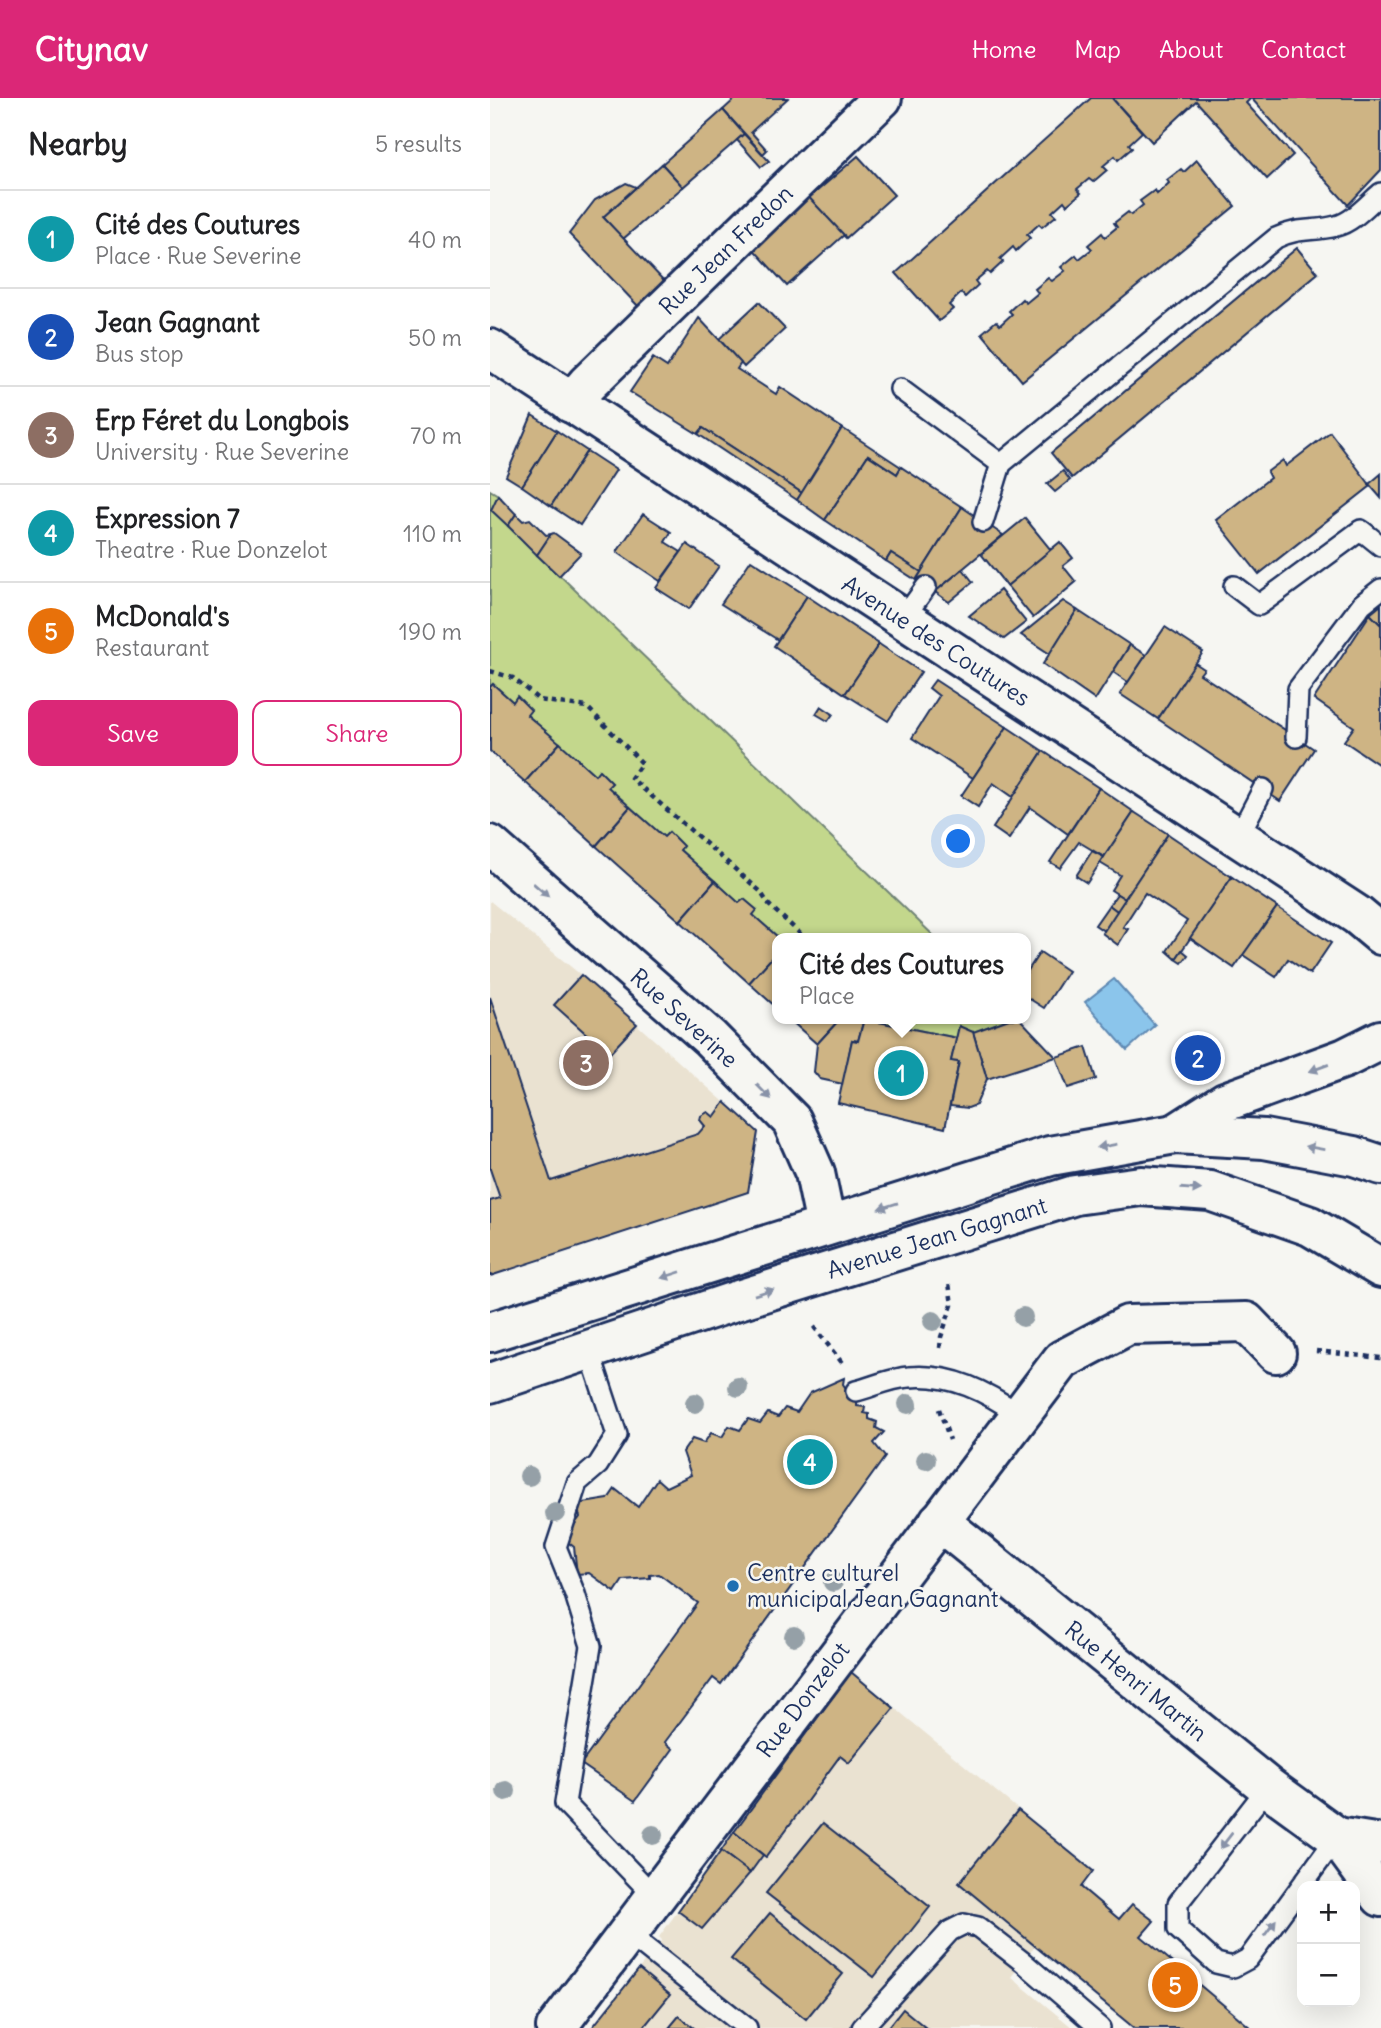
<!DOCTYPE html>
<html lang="en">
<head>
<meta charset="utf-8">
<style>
	body { margin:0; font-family:Delius,sans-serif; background:#f2f2f2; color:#202124 }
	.controls { position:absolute; right:21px; bottom:21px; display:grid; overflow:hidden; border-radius:14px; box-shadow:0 7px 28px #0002 }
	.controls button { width:63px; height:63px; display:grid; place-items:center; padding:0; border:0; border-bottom:2px solid #e0e0e0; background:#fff; color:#202124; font:35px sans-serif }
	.you { position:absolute; left:469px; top:744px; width:24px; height:24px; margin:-18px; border:5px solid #fff; border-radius:50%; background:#1a73e8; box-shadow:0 0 0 10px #1a73e833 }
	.badge { display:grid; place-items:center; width:46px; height:46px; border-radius:50%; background:#db2777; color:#fff; font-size:23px; font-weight:700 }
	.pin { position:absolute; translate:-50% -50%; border:4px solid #fff; box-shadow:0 2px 7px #0006 }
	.popup { position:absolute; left:282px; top:835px; width:259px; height:91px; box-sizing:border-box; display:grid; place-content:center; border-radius:14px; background:#fff; filter:drop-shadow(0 2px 5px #0005); font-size:23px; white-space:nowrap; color:#757577 }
	.popup b { font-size:26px; color:#202124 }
	.popup::after { content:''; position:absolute; left:50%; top:100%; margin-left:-14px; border:14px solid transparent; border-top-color:#fff }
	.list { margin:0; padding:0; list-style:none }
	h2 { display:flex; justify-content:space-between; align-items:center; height:91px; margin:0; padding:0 28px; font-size:30px }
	h2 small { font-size:23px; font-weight:400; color:#757577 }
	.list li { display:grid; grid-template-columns:46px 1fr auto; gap:21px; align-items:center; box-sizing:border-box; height:98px; padding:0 28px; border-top:2px solid #e0e0e0 }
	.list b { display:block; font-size:26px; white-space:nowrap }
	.list p { margin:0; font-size:23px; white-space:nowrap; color:#757577 }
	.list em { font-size:23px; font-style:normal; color:#757577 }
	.actions { display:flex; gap:14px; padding:21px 28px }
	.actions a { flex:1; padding:16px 0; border:2px solid #db2777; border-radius:14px; text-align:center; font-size:24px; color:#db2777 }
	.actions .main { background:#db2777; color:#fff }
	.map { position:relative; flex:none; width:891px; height:1930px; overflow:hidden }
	header { display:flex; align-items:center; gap:42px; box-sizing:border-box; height:98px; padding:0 35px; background:#db2777; color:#fff }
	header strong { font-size:33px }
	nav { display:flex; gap:38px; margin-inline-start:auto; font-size:24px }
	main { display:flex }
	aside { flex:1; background:#fff }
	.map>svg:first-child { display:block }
	.built { fill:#eae2d1 }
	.green { fill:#c3d78c; stroke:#6f8375; stroke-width:2 }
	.water { fill:#8bc5eb; stroke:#5e89b3; stroke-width:2 }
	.building { fill:#ceb484; stroke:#1b2f5e; stroke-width:2 }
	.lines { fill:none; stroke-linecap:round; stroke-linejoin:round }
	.service-casing { stroke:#1b2f5e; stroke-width:24 }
	.minor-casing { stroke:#1b2f5e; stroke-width:44 }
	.tertiary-casing { stroke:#1b2f5e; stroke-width:44 }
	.secondary-casing { stroke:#1b2f5e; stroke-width:44 }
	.path { stroke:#1b2f5e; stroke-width:4.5; stroke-dasharray:5 5; stroke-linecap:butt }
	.service { stroke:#f6f6f2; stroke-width:19 }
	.minor { stroke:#f6f6f2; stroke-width:38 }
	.tertiary { stroke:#f6f6f2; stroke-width:38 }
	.secondary { stroke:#f6f6f2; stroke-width:38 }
	.tree { fill:#95a0a7 }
	.oneway { fill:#8892a8 }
	.poi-dot { fill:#1f6fb2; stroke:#f6f6f2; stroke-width:2.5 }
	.labels { text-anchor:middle; stroke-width:5; stroke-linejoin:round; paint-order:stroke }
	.street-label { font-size:23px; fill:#1b2f5e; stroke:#f6f6f2 }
	.poi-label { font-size:23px; fill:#1b2f5e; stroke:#f6f6f2; text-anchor:start }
</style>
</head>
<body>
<header>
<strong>Citynav</strong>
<nav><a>Home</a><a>Map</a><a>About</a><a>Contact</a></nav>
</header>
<main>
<aside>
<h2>Nearby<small>5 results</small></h2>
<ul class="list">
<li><span class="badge" style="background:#0f9aa8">1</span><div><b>Cité des Coutures</b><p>Place · Rue Severine</p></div><em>40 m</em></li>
<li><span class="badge" style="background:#1a4fb4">2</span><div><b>Jean Gagnant</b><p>Bus stop</p></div><em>50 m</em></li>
<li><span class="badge" style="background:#8d6e63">3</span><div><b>Erp Féret du Longbois</b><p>University · Rue Severine</p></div><em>70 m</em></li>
<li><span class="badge" style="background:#0f9aa8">4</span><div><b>Expression 7</b><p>Theatre · Rue Donzelot</p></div><em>110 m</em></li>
<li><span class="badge" style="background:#e8710a">5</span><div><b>McDonald's</b><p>Restaurant</p></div><em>190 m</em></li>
</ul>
<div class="actions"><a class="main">Save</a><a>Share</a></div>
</aside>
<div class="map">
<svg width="891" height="1930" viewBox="0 0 891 1930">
	<rect width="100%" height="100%" fill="#f6f6f2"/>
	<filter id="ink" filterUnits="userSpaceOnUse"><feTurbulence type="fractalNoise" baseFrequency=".0143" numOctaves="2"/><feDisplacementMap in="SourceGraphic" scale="14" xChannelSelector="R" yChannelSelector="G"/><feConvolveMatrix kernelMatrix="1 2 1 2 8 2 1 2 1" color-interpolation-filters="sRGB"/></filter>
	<g filter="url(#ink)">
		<g class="built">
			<polygon points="0,803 91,877 268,1034 258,1094 0,1178"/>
			<polygon points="361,1574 603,1773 521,1879 583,1930 102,1930 172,1842 169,1839"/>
		</g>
		<g class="green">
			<polygon points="0,392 8,397 2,412 446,840 289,840 263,817 266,812 254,801 249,805 190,752 193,748 179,734 174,739 118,689 122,685 109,672 105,677 37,617 27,599 23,604 3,586 0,589"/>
			<polygon points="375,921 519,921 483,934 469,929 467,940"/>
		</g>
		<polygon class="water" points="624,881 665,927 637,952 595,904"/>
		<g class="building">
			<polygon points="246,0 298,0 261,34 277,52 273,56 233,12"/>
			<polygon points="601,0 622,0 652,34 639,46 642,50 628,62 625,58 613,68 617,72 603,84 599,81 587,91 591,95 577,107 574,103 562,114 566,118 552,129 549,126 537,137 540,140 526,153 523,149 510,161 513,164 500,176 497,173 485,183 488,187 475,199 471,195 459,207 463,211 449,223 406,175"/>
			<polygon points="622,0 891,0 891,72 858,107 761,0 756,5 803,57 777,81 706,3 662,44"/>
			<polygon points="233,12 254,36 193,89 172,66"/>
			<polygon points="254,36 279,63 271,69 247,42"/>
			<polygon points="368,58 404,97 356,140 319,100"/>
			<polygon points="707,62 745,108 532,283 492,235 506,223 510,227 522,216 519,213 532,201 536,205 548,195 545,191 558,180 562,183 575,173 571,169 586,157 589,161 602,151 598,147 612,135 615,139 627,129 624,125 638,114 641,117 653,107 650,103 665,92 667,96 679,85 677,82 691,71 694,74"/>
			<polygon points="172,66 193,89 133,141 113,119"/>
			<polygon points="136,85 146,89 113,119 176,185 149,209 79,136 105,102"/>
			<polygon points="312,92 354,137 297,188 256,143"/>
			<polygon points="807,150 828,175 582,380 561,355"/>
			<polygon points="269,204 295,231 254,269 229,241"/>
			<polygon points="209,220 251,265 247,271 286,296 290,289 352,330 312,395 213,330 208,336 140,294 163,260 177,269"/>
			<polygon points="42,317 67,333 32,388 16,378"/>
			<polygon points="213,330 312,395 307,402 208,336"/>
			<polygon points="352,330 411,369 407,376 378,357 335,422 307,402"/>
			<polygon points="67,333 97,353 61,408 32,388"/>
			<polygon points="840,334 881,388 769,476 726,422 780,380 777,374 793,362 796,368"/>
			<polygon points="97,353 126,372 90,427 61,408"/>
			<polygon points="378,357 407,376 411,369 472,409 431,474 401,455 396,463 335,422"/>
			<polygon points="573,373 580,382 565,394 557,386"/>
			<polygon points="891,376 891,400 879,386"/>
			<polygon points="8,397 26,416 18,428 1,412"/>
			<polygon points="472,409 513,437 445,494 426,482"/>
			<polygon points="26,416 33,423 40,421 56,437 61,436 47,457 18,428"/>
			<polygon points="153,416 181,434 175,444 191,454 170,483 127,454"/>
			<polygon points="535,420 561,452 517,488 491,456"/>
			<polygon points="64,435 91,455 69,478 47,457 61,436"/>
			<polygon points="570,444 583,460 573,468 586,484 543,520 517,488"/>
			<polygon points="197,446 229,468 199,511 166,490"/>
			<polygon points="401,455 431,474 426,482 396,463"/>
			<polygon points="261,462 317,498 288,542 231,506"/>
			<polygon points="473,471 483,484 459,504 445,494"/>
			<polygon points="510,492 536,524 514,541 479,518"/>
			<polygon points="317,498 389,546 355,596 284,548"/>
			<polygon points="573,503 587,512 560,556 531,537"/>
			<polygon points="891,507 891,527 880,516"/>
			<polygon points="587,512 640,547 605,602 553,566"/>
			<polygon points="880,516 891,527 891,668 854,643 864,629 824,601"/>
			<polygon points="675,529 713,554 668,621 630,596"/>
			<polygon points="389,546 431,574 398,623 355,596"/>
			<polygon points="640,547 656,557 638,584 623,574"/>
			<polygon points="705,565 714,571 710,576 824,651 790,703 668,621"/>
			<polygon points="445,582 517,629 483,680 422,640 449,598 439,590"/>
			<polygon points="3,586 23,604 27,598 41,612 37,617 70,645 35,684 0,653 0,589"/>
			<polygon points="331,608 343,616 338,623 326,616"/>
			<polygon points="517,629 553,653 523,699 503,685 488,709 471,698"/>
			<polygon points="70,645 105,677 109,672 122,685 118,689 140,709 106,748 35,684"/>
			<polygon points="553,653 609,690 578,736 540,709 519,741 503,730"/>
			<polygon points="609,690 644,714 614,759 589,744 570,770 560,764"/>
			<polygon points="140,709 174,739 179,734 193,748 190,752 225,783 190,823 106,748"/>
			<polygon points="644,714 678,736 635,801 621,792 630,777 610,765"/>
			<polygon points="678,736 742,779 686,861 677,853 697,823 655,795 633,829 638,831 628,847 612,835"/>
			<polygon points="602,753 614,759 597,785 586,778"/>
			<polygon points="742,779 787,809 744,870 700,840"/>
			<polygon points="225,783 249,805 254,801 267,812 263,817 289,840 287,840 287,854 259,885 190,823"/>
			<polygon points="627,796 635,801 627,813 619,807"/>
			<polygon points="619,807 627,813 614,833 605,827"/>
			<polygon points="787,809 841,845 820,876 798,861 786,879 753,857"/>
			<polygon points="692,852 698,857 692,865 686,861"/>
			<polygon points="287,854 287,910 259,885"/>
			<polygon points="550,854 578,873 554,910 535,898 535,877"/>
			<polygon points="91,877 147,926 119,956 64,907"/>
			<polygon points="0,899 61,1083 208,1036 215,1028 210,1022 211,1018 218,1014 224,1019 235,1004 268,1034 258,1094 0,1178 0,1103 10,1100 0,1071"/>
			<polygon points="299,921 350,921 327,946"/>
			<polygon points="350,921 374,921 368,943 362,942 353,986 330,981 324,974 327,946"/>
			<polygon points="374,921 467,940 461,963 469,964 455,1030 348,1005 362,942 368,943"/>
			<polygon points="519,921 530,921 566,959 497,981 483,934"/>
			<polygon points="469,928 483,934 497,981 486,1007 478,1010 460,1008 469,964 461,963"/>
			<polygon points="596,949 606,981 578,990 566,959"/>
			<polygon points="354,1280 353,1286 362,1299 367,1300 367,1308 375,1309 374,1315 379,1316 379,1321 387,1324 386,1330 394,1334 384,1345 395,1359 231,1586 223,1580 175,1644 183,1651 145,1703 91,1666 208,1505 169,1476 160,1477 160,1480 133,1482 125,1494 99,1475 87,1476 84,1449 74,1441 90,1419 87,1406 118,1401 125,1391 148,1409 167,1381 176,1389 201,1377 193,1354 202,1341 214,1345 221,1335 232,1339 239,1328 250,1332 258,1321 270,1325 278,1315 288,1319 295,1310 307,1314 320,1295"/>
			<polygon points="361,1574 404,1610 359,1665 350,1658 276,1759 244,1734"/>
			<polygon points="528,1712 603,1773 591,1789 629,1821 642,1806 664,1823 651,1838 761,1930 644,1930 469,1785"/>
			<polygon points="333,1725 440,1809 384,1879 276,1795"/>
			<polygon points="244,1734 273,1757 260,1775 231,1753"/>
			<polygon points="231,1753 260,1775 212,1831 188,1813"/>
			<polygon points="280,1815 353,1876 316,1921 241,1861"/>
			<polygon points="149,1871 180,1897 153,1930 102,1930"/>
			<polygon points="413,1911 436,1930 398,1930"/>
			<polygon points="189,1918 204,1930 179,1930"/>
		</g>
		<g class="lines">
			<g class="service-casing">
				<g id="service">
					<path d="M 410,291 L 511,366 L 786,140 C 808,129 823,134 846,128 C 863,124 878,106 891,95"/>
					<polyline points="493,424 511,366"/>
					<polyline points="744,488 769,507 871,432 891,448"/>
					<polyline points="413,521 436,489"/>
					<polyline points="806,639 808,591 872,506 891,491"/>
					<polyline points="748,739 773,691"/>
					<polyline points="99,1252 127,1337 108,1367 87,1385 66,1449 85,1496 101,1548 75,1705 165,1799"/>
					<path d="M 366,1293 C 382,1289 401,1280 419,1279 C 461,1275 497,1294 530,1317"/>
					<polyline points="778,1689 688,1805 688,1831 726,1865 743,1869 758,1861 847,1739"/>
					<polyline points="137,1835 257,1930"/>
					<polyline points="372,1930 460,1833 474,1826 488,1829 533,1864 610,1930"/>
				</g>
			</g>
			<g class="minor-casing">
				<g id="minor">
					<polyline points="81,305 97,286 392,0"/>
					<polyline points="0,747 220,940 302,1023 325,1075 336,1128"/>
					<polyline points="449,1423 778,1689 847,1739"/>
					<polyline points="891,1746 847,1739 891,1799"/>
					<polyline points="66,1930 572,1262 638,1227 756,1224 786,1255"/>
				</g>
			</g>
			<g class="tertiary-casing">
				<g id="tertiary">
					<polyline points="0,251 867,817 891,837"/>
					<polyline points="685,1036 735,1004 855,960 891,942"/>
				</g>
			</g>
			<g class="secondary-casing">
				<g id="secondary">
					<polyline points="0,1234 560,1058 685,1036 774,1041 864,1058 891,1067"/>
					<polyline points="0,1285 242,1204 585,1097 651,1088 720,1093 820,1128 891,1170"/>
				</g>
			</g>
			<g class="path">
				<polyline points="0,573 23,580 49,602 97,609 152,665 141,680 270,793 279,807 315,840"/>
				<polyline points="324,1229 353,1266"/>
				<polyline points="450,1250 451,1239 462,1207 459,1185"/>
				<polyline points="826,1253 891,1260"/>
				<polyline points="449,1311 460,1342"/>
			</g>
			<use href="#service" class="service"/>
			<use href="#minor" class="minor"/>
			<use href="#tertiary" class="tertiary"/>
			<use href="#secondary" class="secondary"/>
		</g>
		<g class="tree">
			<circle cx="533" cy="1219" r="10"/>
			<circle cx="443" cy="1223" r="10"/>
			<circle cx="248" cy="1289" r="10"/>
			<circle cx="205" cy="1305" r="10"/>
			<circle cx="418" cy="1306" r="10"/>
			<circle cx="436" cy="1362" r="10"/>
			<circle cx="39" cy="1378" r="10"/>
			<circle cx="65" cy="1415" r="10"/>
			<circle cx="343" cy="1484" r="10"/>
			<circle cx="304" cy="1538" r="10"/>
			<circle cx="16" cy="1693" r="10"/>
			<circle cx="163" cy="1737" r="10"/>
		</g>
		<defs><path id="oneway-solid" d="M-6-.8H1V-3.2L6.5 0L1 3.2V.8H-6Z" transform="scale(1.75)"/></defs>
		<g class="oneway">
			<use href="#oneway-solid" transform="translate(51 792) rotate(41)"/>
			<use href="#oneway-solid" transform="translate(829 970) rotate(160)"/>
			<use href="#oneway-solid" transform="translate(274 994) rotate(45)"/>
			<use href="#oneway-solid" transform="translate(617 1048) rotate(170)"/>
			<use href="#oneway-solid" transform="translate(825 1050) rotate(-170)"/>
			<use href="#oneway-solid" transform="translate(701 1091) rotate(4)"/>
			<use href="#oneway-solid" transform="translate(398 1108) rotate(163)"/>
			<use href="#oneway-solid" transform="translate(181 1177) rotate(162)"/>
			<use href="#oneway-solid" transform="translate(274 1194) rotate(-17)"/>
			<use href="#oneway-solid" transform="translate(736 1743) rotate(128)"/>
			<use href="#oneway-solid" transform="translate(780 1830) rotate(-54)"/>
		</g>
	</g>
	<circle class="poi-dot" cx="243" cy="1488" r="7"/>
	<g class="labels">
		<g class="street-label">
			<text transform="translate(236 152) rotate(-44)" y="8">Rue Jean Fredon</text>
			<text transform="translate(446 543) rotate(33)" y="8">Avenue des Coutures</text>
			<text transform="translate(194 920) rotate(42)" y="8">Rue Severine</text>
			<text transform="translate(447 1140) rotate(-17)" y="8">Avenue Jean Gagnant</text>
			<text transform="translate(646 1583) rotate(39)" y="8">Rue Henri Martin</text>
			<text transform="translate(313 1602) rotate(-53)" y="8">Rue Donzelot</text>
		</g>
		<g class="poi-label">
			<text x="257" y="1483">Centre culturel<tspan x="257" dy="26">municipal Jean Gagnant</tspan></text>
		</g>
	</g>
</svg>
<div class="controls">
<button>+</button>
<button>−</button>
</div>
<div class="you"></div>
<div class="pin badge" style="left:411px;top:975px;background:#0f9aa8">1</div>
<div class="popup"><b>Cité des Coutures</b>Place</div>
<div class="pin badge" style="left:708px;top:960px;background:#1a4fb4">2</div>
<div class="pin badge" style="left:96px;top:965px;background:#8d6e63">3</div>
<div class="pin badge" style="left:320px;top:1364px;background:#0f9aa8">4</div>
<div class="pin badge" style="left:685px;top:1887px;background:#e8710a">5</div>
</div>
</main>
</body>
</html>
